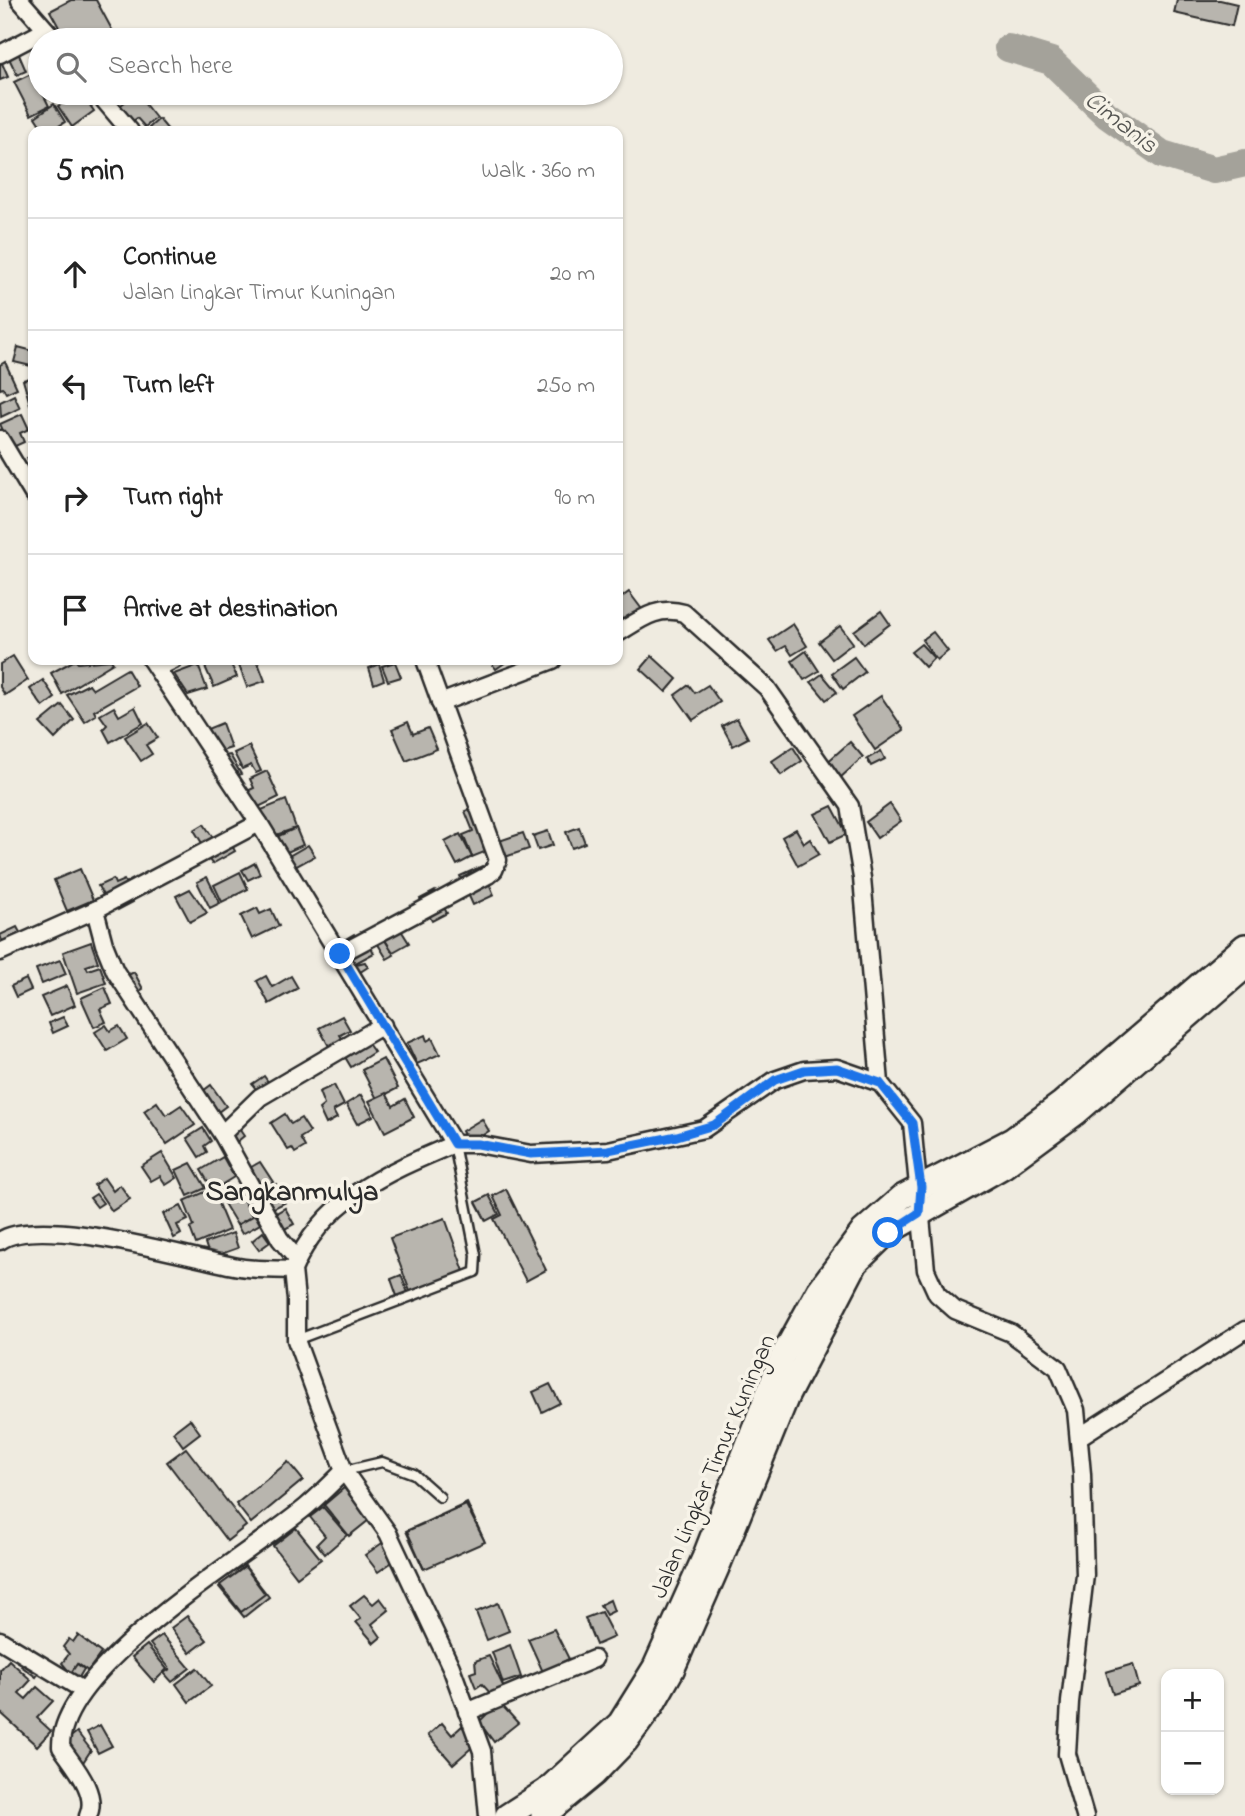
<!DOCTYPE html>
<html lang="en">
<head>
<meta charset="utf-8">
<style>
	body { margin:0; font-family:"Indie Flower",sans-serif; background:#f6f6f6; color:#222 }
	.controls { position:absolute; right:21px; bottom:21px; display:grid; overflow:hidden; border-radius:14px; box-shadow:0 2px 5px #0004 }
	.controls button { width:63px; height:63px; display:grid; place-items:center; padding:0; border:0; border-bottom:2px solid #e0e0e0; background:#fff; color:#222; font:35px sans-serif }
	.stop { position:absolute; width:21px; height:21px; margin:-16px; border:5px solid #1a73e8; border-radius:50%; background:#fff }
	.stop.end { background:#1a73e8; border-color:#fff; box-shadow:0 2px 7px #0008 }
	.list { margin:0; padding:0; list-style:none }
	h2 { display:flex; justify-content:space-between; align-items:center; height:91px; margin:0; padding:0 28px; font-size:30px }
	h2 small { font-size:23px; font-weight:400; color:#767676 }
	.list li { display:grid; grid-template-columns:46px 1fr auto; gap:21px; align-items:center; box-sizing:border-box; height:112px; padding:0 28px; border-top:2px solid #e0e0e0 }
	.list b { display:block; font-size:26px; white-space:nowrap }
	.list p { margin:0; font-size:23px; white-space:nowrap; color:#767676 }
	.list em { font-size:23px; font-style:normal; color:#767676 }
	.icon { flex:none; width:38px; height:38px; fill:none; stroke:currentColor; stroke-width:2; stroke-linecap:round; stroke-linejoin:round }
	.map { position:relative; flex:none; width:1245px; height:1816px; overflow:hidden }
	.search { position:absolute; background:#fff; box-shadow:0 2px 5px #0004; left:28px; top:28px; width:595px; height:77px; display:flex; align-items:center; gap:18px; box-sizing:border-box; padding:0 24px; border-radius:38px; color:#767676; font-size:26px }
	.panel { position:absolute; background:#fff; box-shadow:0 2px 5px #0004; left:28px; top:126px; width:595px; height:539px; border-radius:14px }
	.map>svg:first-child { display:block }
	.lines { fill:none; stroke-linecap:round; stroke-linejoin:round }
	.river { stroke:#a4a29a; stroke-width:28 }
	.building { fill:#b8b5ae; stroke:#2b2b2b; stroke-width:2 }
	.lane-casing { stroke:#2b2b2b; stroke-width:13 }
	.street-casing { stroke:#2b2b2b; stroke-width:21 }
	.secondary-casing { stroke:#2b2b2b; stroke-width:28 }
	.lane { stroke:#f7f3e8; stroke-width:8 }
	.street { stroke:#f7f3e8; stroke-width:16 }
	.secondary { stroke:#f7f3e8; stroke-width:23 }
	.route { stroke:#1a73e8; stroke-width:9 }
	.labels { text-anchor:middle; stroke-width:7; stroke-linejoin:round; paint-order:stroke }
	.street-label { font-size:24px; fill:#2b2b2b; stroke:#f7f3e8 }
	.water-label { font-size:26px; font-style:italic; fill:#555552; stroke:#f7f3e8 }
	.quarter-label { font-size:28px; font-weight:bold; fill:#2b2b2b; stroke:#f7f3e8 }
</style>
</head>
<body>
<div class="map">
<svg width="1245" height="1816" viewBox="0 0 1245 1816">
	<rect width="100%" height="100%" fill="#efebe0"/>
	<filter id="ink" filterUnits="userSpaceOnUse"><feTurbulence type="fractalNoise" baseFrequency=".0143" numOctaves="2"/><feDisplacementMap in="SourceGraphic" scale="14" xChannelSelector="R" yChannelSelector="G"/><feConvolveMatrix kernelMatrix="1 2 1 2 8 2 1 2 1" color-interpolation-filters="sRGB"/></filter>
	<g filter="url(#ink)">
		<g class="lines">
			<polyline class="river" points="1008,48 1051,61 1107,115 1162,154 1214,170 1245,163"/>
		</g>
		<g class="building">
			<polygon points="71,0 96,0 116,37 109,40 66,40 50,11"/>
			<polygon points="1177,0 1220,0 1237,4 1232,26 1174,13"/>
			<polygon points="17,50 26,71 17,75 7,54"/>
			<polygon points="1,61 8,77 0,80 0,62"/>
			<polygon points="33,73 49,106 31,115 14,82"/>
			<polygon points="77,93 81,93 94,111 72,127 58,106"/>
			<polygon points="122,93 126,97 118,103 114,97"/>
			<polygon points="136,93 156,118 145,127 137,118 129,124 116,109"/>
			<polygon points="54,104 65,122 51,131 44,131 35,117"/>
			<polygon points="159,119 169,131 151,131 149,128"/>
			<polygon points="18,347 33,351 31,366 14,362"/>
			<polygon points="5,362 17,388 6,393 3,388 0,389 0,365"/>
			<polygon points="33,377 33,403 30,404 23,380"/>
			<polygon points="14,395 20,408 1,417 0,402"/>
			<polygon points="22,414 29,429 20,433 24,442 11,448 0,424"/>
			<polygon points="33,454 33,468 27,458"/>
			<polygon points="629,592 644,612 626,625 618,613 618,600"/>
			<polygon points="881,611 890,624 864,644 854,631"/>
			<polygon points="793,624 807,646 792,655 786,646 777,651 769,640"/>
			<polygon points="840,626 853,643 832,659 819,642"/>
			<polygon points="933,632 948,651 937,660 922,640"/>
			<polygon points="921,644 934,658 925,667 911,652"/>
			<polygon points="806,651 819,671 804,680 792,661"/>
			<polygon points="13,656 28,680 5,695 0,687 0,664"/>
			<polygon points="652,656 677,679 666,692 641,669"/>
			<polygon points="854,657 865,672 843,689 832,673"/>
			<polygon points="75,660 78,663 111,660 113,663 62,694 51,673"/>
			<polygon points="208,660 229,660 237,677 214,687 203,662"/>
			<polygon points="237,660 257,660 265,681 247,687"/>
			<polygon points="489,660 509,660 496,669"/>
			<polygon points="395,662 401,677 388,681 382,666"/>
			<polygon points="379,664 384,680 374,684 369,668"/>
			<polygon points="198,665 207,689 188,695 174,674"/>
			<polygon points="127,669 137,686 94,711 96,715 85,722 67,695 89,684 93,689"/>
			<polygon points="822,674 837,692 826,700 811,682"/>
			<polygon points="43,680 55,698 43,707 30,689"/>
			<polygon points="689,685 695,693 708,685 720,702 693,720 675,695"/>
			<polygon points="881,696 904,730 875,750 852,716"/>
			<polygon points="62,705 74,720 55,739 40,723"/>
			<polygon points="114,707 119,716 135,707 143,723 110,742 103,729 107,725 100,715"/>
			<polygon points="737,718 748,738 733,746 722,726"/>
			<polygon points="408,722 413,734 428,728 437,749 406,761 392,729"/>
			<polygon points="148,723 158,738 146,745 152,754 141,761 125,737"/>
			<polygon points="222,723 231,748 206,756 195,734"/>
			<polygon points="850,742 863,757 839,779 825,764"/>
			<polygon points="249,746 261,771 256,773 251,765 242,769 234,753"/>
			<polygon points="793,747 802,761 781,775 772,761"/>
			<polygon points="881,751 885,759 871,766 867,759"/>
			<polygon points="230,755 241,774 223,784 208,758"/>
			<polygon points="267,771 279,797 244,814 236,796 254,788 250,779"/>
			<polygon points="286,800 296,828 259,841 249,815"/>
			<polygon points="890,804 901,821 877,838 866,822"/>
			<polygon points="832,806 847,834 830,842 815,814"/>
			<polygon points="470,809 487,851 472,857 463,835 473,831 465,811"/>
			<polygon points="204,824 215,841 205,848 194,830"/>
			<polygon points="579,827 585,843 572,848 566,832"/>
			<polygon points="296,828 303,845 285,853 272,839"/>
			<polygon points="796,829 804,843 810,839 819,854 798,866 782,837"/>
			<polygon points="548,831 553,845 538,850 533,836"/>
			<polygon points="523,833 529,849 505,857 499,841"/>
			<polygon points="460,834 472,857 457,865 445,842"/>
			<polygon points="230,842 235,851 212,864 206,855"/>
			<polygon points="308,845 315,856 295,867 289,856"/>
			<polygon points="255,863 260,874 248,880 242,870"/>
			<polygon points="482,866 494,895 473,905 460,876"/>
			<polygon points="80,869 93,900 67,911 54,880"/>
			<polygon points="240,872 248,889 222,902 214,885"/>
			<polygon points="207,877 220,903 210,908 197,882"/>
			<polygon points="113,879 115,884 124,880 129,890 106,901 98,886"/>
			<polygon points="190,889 207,913 190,922 176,896"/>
			<polygon points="435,891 447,913 432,921 420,899"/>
			<polygon points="130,895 133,902 118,910 114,904"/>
			<polygon points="257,908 260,914 271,909 279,926 252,939 241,916"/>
			<polygon points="17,927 23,938 4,947 0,935"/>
			<polygon points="399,927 409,943 393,952 383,937"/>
			<polygon points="354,934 358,940 342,951 337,944"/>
			<polygon points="383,937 394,955 387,959 376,941"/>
			<polygon points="91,942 98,962 86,966 88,970 100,966 106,983 77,993 63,952"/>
			<polygon points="369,943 374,953 352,965 347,954"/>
			<polygon points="60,960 66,974 42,984 36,969"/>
			<polygon points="365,962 368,967 357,974 352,965"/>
			<polygon points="134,972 143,989 133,995 124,977"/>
			<polygon points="266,976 272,987 291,976 298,988 269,1004 257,981"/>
			<polygon points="26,979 31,990 16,997 11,986"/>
			<polygon points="67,986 75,1005 50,1016 41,997"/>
			<polygon points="105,987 112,1004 100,1009 106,1022 94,1027 81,998"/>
			<polygon points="342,1016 350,1030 340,1035 344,1042 331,1050 319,1028"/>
			<polygon points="63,1017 68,1026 53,1033 49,1023"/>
			<polygon points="106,1025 110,1031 119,1026 127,1039 107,1051 95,1032"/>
			<polygon points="425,1035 427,1041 432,1038 440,1054 417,1064 407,1043"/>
			<polygon points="364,1038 374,1052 351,1067 342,1052"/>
			<polygon points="383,1059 398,1088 377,1099 362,1070"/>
			<polygon points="264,1076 271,1086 259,1093 252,1084"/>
			<polygon points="211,1085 226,1106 214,1115 199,1094"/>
			<polygon points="334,1085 344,1105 333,1111 337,1118 326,1124 319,1109 324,1105 319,1092"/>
			<polygon points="386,1093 393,1106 405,1099 414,1117 385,1132 369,1101"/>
			<polygon points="361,1095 373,1116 357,1124 346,1104"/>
			<polygon points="157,1102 166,1115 181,1105 195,1125 167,1144 144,1111"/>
			<polygon points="285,1114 291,1124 301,1118 310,1132 300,1138 305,1147 295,1153 292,1148 288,1150 271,1123"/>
			<polygon points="482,1119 489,1131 469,1144 462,1131"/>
			<polygon points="237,1126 244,1136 233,1145 225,1135"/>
			<polygon points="203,1128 211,1141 204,1146 207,1152 199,1157 187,1138"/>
			<polygon points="162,1153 177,1178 166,1185 160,1176 151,1181 141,1166"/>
			<polygon points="223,1157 234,1177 213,1190 201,1170"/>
			<polygon points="260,1162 273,1182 258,1191 246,1170"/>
			<polygon points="191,1163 206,1188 188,1196 176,1170"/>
			<polygon points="104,1178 113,1191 120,1185 130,1199 112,1211 94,1185"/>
			<polygon points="227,1184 230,1192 221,1196 217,1188"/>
			<polygon points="276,1184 286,1202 270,1210 260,1193"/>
			<polygon points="212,1189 229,1230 196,1244 190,1228 194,1226 184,1201"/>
			<polygon points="506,1189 546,1270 526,1281 494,1219 502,1215 493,1196"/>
			<polygon points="239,1192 252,1216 237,1225 222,1200"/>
			<polygon points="96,1194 103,1203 97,1207 90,1198"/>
			<polygon points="489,1195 499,1214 486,1221 476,1202"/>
			<polygon points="181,1206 188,1220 177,1225 181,1234 174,1238 163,1214"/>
			<polygon points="285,1208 294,1224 281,1231 273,1215"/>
			<polygon points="255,1215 260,1224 242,1234 237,1225"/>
			<polygon points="445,1218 465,1274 411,1294 390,1238"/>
			<polygon points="263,1232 270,1242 259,1250 252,1241"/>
			<polygon points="233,1233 238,1248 210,1258 205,1243"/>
			<polygon points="401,1275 408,1293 397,1296 391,1279"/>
			<polygon points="550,1384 560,1403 542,1412 533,1392"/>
			<polygon points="190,1419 200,1433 183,1446 173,1432"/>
			<polygon points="186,1448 246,1526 227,1541 167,1462"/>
			<polygon points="288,1462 303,1480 251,1523 236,1504"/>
			<polygon points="344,1488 369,1520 349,1536 324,1505"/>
			<polygon points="467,1503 484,1540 423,1568 406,1531"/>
			<polygon points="466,1505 485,1542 424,1569 407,1531"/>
			<polygon points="323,1507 347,1535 325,1554 317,1544 325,1536 310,1517"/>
			<polygon points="296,1528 321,1559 297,1577 273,1546"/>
			<polygon points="385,1541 398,1558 378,1572 365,1555"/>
			<polygon points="245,1566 269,1597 244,1617 219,1587"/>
			<polygon points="245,1567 265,1594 241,1612 220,1585"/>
			<polygon points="364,1595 373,1604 380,1598 389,1610 372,1624 381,1637 374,1643 356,1622 361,1619 350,1606"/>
			<polygon points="610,1600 614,1611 606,1615 600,1605"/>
			<polygon points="498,1603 509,1631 487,1640 476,1612"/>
			<polygon points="601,1612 614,1637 596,1645 585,1618"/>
			<polygon points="187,1616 207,1640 190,1653 171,1628"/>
			<polygon points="554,1629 569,1659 543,1672 528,1639"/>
			<polygon points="78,1635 101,1653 88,1671 78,1664 71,1674 62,1663 69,1654 63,1647 69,1639 73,1642"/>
			<polygon points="162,1635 190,1668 172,1682 164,1673 170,1669 150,1644"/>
			<polygon points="147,1645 167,1669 154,1682 132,1657"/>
			<polygon points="510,1645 521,1677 503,1683 492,1652"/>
			<polygon points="33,1649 48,1660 36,1677 21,1666"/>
			<polygon points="489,1656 504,1688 491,1694 482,1684 476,1688 470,1673 476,1671 475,1661"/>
			<polygon points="9,1660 31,1680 19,1693 26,1699 37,1687 53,1701 37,1718 51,1731 37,1746 0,1712 0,1670"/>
			<polygon points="77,1664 84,1669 75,1684 67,1679"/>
			<polygon points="1133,1664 1139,1686 1113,1694 1106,1672"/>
			<polygon points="197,1668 211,1686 189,1702 176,1684"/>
			<polygon points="499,1702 518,1723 494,1742 479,1722"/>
			<polygon points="442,1723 452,1735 462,1726 477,1743 453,1764 428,1735"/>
			<polygon points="100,1725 112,1746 98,1753 87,1732"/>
			<polygon points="77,1732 91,1750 80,1767 62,1744"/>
		</g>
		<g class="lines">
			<g class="lane-casing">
				<g id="lane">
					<polyline points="296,1340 475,1272 476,1255 454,1144"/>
					<polyline points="344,1471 382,1462 414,1474 440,1497"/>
				</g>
			</g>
			<g class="street-casing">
				<g id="street">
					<polyline points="20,0 55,40"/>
					<polyline points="0,54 46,30"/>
					<polyline points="98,93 130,131"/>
					<polyline points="0,439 33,494"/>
					<path d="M 618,633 C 640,620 657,605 684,613 L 767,688 L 850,806 L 862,878 L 880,1083"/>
					<polyline points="151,660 259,823 454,1144 478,1144 531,1154 608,1150 704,1129 775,1080 804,1070 837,1068 880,1083 912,1123 926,1270 937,1294 955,1310 1011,1333 1058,1368 1076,1410 1082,1474 1085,1575 1070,1702 1067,1754 1085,1816"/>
					<polyline points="157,668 174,660"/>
					<polyline points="440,703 553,660"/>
					<polyline points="259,823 95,910 104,944 115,971 222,1134 280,1239 297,1259"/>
					<polyline points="0,952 95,910"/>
					<polyline points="340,954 488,875 494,870 498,860 425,660"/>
					<polyline points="222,1134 260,1097 383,1025"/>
					<path d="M 454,1144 C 388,1172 323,1198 293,1270 L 296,1300 L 296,1340 L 344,1471 L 388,1533 L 451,1667 L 482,1751 L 488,1816"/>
					<path d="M 0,1241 C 40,1213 189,1258 239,1267 C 256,1270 275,1269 293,1270"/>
					<polyline points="1079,1437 1245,1330"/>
					<polyline points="0,1640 83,1690"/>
					<polyline points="467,1712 594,1659"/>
					<path d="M 88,1816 C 99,1793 73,1765 61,1747 C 59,1667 247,1556 306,1507 C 319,1496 332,1483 344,1471"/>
				</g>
			</g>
			<g class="secondary-casing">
				<g id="secondary">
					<polyline points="507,1816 546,1791 620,1723 655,1667 704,1558 782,1357 819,1290 863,1231 902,1197 1012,1140 1062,1103 1245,946"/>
					<polyline points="543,1816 594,1774 626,1741 651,1707 672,1670 720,1561 787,1396 856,1263 888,1232 1004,1166 1076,1113 1245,967"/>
				</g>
			</g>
			<use href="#lane" class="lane"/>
			<use href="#street" class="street"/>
			<use href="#secondary" class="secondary"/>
		</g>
	</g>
	<g class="lines" filter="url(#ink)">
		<polyline class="route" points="340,954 454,1144 478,1144 531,1154 608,1150 677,1136 714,1125 775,1080 804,1070 837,1068 880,1083 912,1123 921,1187 919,1213 888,1233"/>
	</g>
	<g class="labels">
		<g class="street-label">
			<text transform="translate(712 1466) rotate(-67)" y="8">Jalan Lingkar Timur Kuningan</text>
		</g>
		<g class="water-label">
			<text transform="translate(1122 121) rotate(38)" y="9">Cimanis</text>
		</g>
		<g class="quarter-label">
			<text x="292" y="1200">Sangkanmulya</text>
		</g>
	</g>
</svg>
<div class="controls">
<button>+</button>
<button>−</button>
</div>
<div class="stop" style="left:888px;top:1233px"></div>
<div class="stop end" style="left:340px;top:954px"></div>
<div class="search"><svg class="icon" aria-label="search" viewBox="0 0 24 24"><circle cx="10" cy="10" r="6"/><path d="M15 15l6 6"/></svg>Search here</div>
<section class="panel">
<h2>5 min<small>Walk · 360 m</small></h2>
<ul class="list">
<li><svg class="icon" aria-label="ahead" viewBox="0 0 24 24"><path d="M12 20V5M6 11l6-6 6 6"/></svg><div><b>Continue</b><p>Jalan Lingkar Timur Kuningan</p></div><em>20 m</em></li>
<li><svg class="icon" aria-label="left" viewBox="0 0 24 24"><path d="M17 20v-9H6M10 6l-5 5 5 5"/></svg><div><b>Turn left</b></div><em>250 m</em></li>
<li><svg class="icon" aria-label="right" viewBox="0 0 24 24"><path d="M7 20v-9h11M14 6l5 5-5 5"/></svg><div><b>Turn right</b></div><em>90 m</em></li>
<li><svg class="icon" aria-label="arrive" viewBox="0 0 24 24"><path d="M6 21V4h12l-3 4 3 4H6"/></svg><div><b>Arrive at destination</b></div></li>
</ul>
</section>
</div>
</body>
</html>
